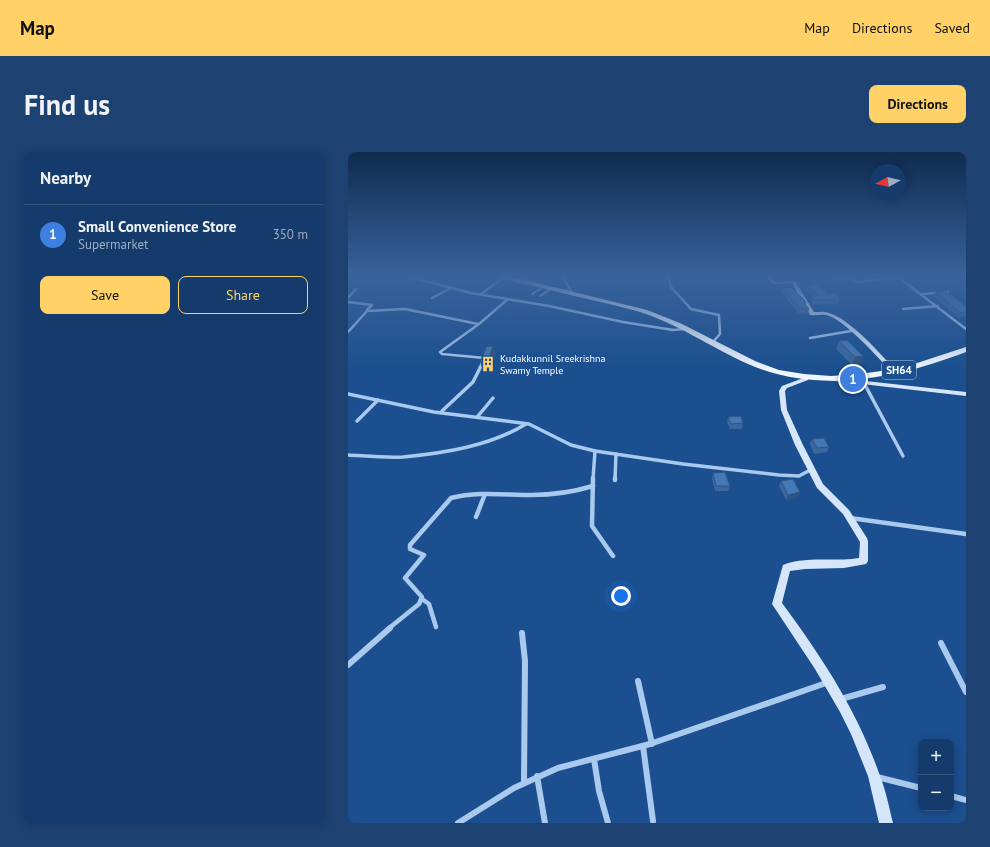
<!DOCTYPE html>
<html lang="en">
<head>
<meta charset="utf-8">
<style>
	body { margin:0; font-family:"PT Sans",sans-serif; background:#1d4271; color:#f1f3f6 }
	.controls { position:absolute; right:12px; bottom:12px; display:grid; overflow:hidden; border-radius:8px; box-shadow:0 2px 10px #0003 }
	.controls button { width:36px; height:36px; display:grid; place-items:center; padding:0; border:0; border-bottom:1px solid #33557e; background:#143b6b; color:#f1f3f6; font:20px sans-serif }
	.compass { position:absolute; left:522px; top:12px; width:36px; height:36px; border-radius:50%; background:#143b6b; box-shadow:0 2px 10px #0003; rotate:262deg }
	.you { position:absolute; left:273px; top:444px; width:14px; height:14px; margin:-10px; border:3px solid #fff; border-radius:50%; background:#1a73e8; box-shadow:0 0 0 6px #1a73e833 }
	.badge { display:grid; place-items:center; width:26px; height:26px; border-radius:50%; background:#ffd166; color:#fff; font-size:13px; font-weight:700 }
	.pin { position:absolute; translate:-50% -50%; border:2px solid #fff; box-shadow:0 1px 4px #0006 }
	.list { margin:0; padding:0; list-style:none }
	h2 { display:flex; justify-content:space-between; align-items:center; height:52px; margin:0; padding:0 16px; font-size:17px }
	h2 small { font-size:13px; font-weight:400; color:#9dadc1 }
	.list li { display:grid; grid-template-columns:26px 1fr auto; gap:12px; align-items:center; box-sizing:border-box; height:60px; padding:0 16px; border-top:1px solid #33557e }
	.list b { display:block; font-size:15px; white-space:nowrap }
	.list p { margin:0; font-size:13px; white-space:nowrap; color:#9dadc1 }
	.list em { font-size:13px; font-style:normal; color:#9dadc1 }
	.actions { display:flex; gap:8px; padding:12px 16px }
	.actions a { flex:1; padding:9px 0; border:1px solid #ffd166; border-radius:8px; text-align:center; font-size:14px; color:#ffd166 }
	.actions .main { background:#ffd166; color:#111 }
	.map { position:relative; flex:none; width:618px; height:671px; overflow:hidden; border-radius:8px }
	header { display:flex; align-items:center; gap:24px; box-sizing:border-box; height:56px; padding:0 20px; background:#ffd166; color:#111 }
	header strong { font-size:19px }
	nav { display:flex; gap:22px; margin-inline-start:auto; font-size:14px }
	.intro { display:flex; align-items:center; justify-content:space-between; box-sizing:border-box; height:96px; padding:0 24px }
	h1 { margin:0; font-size:28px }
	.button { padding:10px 18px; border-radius:8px; background:#ffd166; color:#111; font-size:14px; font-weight:700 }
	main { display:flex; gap:24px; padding:0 24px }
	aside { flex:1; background:#143b6b; border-radius:8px; box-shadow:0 2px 10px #0003 }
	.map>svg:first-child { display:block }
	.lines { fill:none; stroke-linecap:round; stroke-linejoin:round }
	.lane { stroke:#a9c9ee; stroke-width:2 }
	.street-far3 { stroke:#a9c9ee; stroke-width:2.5 }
	.street-far2 { stroke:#a9c9ee; stroke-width:3.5 }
	.street-far1 { stroke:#a9c9ee; stroke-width:4.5 }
	.street { stroke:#a9c9ee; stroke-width:6 }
	.secondary { fill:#d6e6fa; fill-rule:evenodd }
	.primary { fill:#f0f6ff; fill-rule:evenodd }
	.wall { fill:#3a679d }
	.shaded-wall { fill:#305480 }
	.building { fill:#4478b7; stroke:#305480 }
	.labels { text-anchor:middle; stroke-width:3; stroke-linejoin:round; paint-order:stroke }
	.far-poi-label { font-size:10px; fill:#fff; stroke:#1b4f8f; text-anchor:start }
	.shield { fill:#1b4f8f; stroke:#bbcadd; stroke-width:1 }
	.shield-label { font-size:11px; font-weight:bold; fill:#fff }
</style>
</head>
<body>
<header>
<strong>Map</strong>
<nav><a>Map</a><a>Directions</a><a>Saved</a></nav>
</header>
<div class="intro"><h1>Find us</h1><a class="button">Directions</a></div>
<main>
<aside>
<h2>Nearby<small></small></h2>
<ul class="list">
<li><span class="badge" style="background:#3f7fe0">1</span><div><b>Small Convenience Store</b><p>Supermarket</p></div><em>350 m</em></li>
</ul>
<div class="actions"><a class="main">Save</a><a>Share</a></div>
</aside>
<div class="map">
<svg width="618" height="671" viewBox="0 0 618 671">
	<rect width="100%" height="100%" fill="#1b4f8f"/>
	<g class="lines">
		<g class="lane">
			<polyline points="184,142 195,135"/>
			<polyline points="192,144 203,137"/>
		</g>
		<g class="street-far3">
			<polyline points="59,124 123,141 201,154 275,170 325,178 336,177"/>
			<polyline points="215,124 225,143"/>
			<polyline points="320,124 323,135 343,157 371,163 372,182 364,191"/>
			<polyline points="492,124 509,130 550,125 618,177"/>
			<polyline points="133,142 156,125"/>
			<polyline points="575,142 600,140"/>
			<polyline points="0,146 8,137"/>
			<polyline points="84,146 103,136"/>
			<polyline points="0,150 24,153 19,158"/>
			<polyline points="555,157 590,154"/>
			<polyline points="0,180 19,159 57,157 130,172"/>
			<polyline points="462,186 503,179"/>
			<polyline points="134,213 137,206 94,202 92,200 131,172 160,147"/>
		</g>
		<g class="street-far2">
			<polyline points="516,231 555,304"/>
			<polyline points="0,242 86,260 181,272 223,293 247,299 335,312 431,323 451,324 464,317"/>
			<polyline points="94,259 125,230 134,212"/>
			<polyline points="130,264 145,246"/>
			<polyline points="9,269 30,248"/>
			<path d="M 0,303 C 18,304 37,306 55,305 C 97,301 142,294 178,272"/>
			<polyline points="245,327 247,299"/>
			<polyline points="267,327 268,302"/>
		</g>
		<g class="street-far1">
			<polyline points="245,326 244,374 265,404"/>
			<polyline points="267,328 267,326"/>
			<polyline points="128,365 137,342"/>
			<polyline points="502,366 618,382"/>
			<polyline points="74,447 81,452 88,475"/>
			<path d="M 40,477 L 71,452 L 74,445 L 57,426 L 76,403 L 62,397 L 62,393 L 103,346 C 130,339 157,343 184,343 C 205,343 225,340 245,334"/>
		</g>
		<g class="street">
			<polyline points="174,481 177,509 176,630"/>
			<polyline points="593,491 618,540"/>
			<polyline points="0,513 42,476"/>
			<polyline points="290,529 304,592"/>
			<polyline points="493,547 535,535"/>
			<polyline points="295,594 305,669"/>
			<polyline points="246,607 251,639 260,671"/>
			<polyline points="189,624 197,671"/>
			<polyline points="529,625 573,636"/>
			<polyline points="603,644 618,648"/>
			<polyline points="110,671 166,636 210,616 302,592 481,530"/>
		</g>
		<g class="secondary">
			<path d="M 418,124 L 423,124 L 428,130 L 447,129 L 466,160 C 471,160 476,159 481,161 C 502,167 533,202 547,218 L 547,220 L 543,220 C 531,206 495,166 478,163 C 473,162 467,164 462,163 L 444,131 L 425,132 Z"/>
			<path d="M 458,225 L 460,226 L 460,228 L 439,236 L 437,239 L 439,258 L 455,293 L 475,332 L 501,358 L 519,386 L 520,389 L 520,409 L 518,412 L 496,416 L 457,417 L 442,419 L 434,451 C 474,505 510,560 532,624 C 538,639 541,655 545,671 L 531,671 L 520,624 L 503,582 L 492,560 L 467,517 L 424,452 L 435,413 C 458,404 486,410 511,406 L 512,390 L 495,362 L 469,336 L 447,293 L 433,258 L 431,239 L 434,234 Z"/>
			<polygon points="481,225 618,240 618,244 479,228 479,226"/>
		</g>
		<path class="primary" d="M 151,124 L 161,124 L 299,158 L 332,171 L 407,209 L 431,218 L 456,222 L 483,224 L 512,222 L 540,218 L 566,212 L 618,195 L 618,200 C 550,226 470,243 400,212 C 362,195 329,171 289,159 C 255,150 220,143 186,134 C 175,131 160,130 151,124 Z"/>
	</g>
	<g class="wall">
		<polygon points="478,124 497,124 500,125 497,132 486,131"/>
		<polygon points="502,124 513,124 512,127"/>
		<polygon points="459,133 492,147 490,152 464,153 464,148 465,144 457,138"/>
		<polygon points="435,136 458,151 457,153 461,157 460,162 450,161 434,141"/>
		<polygon points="588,140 618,154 618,164 610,165 585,144"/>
		<polygon points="491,189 515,204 512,212 504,213 488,197"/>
		<polygon points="137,199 148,202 142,218 135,218 132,210"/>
		<polygon points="380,265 395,271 394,277 382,277 379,270"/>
		<polygon points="464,287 481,295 479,300 466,302 462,292"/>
		<polygon points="365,321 382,334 380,339 367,339 364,326"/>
		<polygon points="433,329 452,340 450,345 438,348 431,334"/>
	</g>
	<g class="shaded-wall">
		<polygon points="405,124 412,124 404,125"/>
		<polygon points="145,194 148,202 142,218 139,210"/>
		<polygon points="515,204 512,212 504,213 507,205"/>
		<polygon points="452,340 450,345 438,348 440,343"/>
	</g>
	<g class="building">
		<polygon points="484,124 497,124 500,125 496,126 499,128 487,127"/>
		<polygon points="469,132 480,142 487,141 492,147 466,148 465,143 471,143 459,133"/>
		<polygon points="443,135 456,148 458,151 456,151 461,157 451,156 435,136"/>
		<polygon points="597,139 618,154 618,160 613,161 588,140"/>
		<polygon points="499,188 515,204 507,205 491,189"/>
		<polygon points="145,194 139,210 132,210 137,199 138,195"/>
		<polygon points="393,264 395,271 383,272 380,265"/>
		<polygon points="476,286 481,295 469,296 464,287"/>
		<polygon points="377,320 382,334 368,334 365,321"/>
		<polygon points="445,327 452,340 440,343 433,329"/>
	</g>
	<linearGradient id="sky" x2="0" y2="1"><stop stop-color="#0f2b4f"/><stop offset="0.57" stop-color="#39639b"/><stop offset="1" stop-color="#39639b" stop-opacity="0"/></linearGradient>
	<rect width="618" height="218" fill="url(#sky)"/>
	<defs>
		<g id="building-bare" transform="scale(1.2)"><path d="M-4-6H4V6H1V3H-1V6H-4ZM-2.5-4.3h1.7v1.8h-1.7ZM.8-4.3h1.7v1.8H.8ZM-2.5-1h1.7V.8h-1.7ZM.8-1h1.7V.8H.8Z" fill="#ffd166" stroke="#1b4f8f" stroke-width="2.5" paint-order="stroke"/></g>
	</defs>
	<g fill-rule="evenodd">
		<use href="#building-bare" x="140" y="212"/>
	</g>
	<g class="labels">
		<g class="far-poi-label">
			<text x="152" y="210">Kudakkunnil Sreekrishna<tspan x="152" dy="12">Swamy Temple</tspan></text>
		</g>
		<rect class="shield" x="534" y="209" width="34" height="18" rx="3"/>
		<g class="shield-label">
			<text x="551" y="222">SH64</text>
		</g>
	</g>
</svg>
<div class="controls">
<button>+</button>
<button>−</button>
</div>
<svg class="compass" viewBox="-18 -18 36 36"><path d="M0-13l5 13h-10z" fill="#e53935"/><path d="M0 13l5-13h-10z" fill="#9dadc1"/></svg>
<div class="you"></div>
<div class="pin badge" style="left:505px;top:227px;background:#3f7fe0">1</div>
</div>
</main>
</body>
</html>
